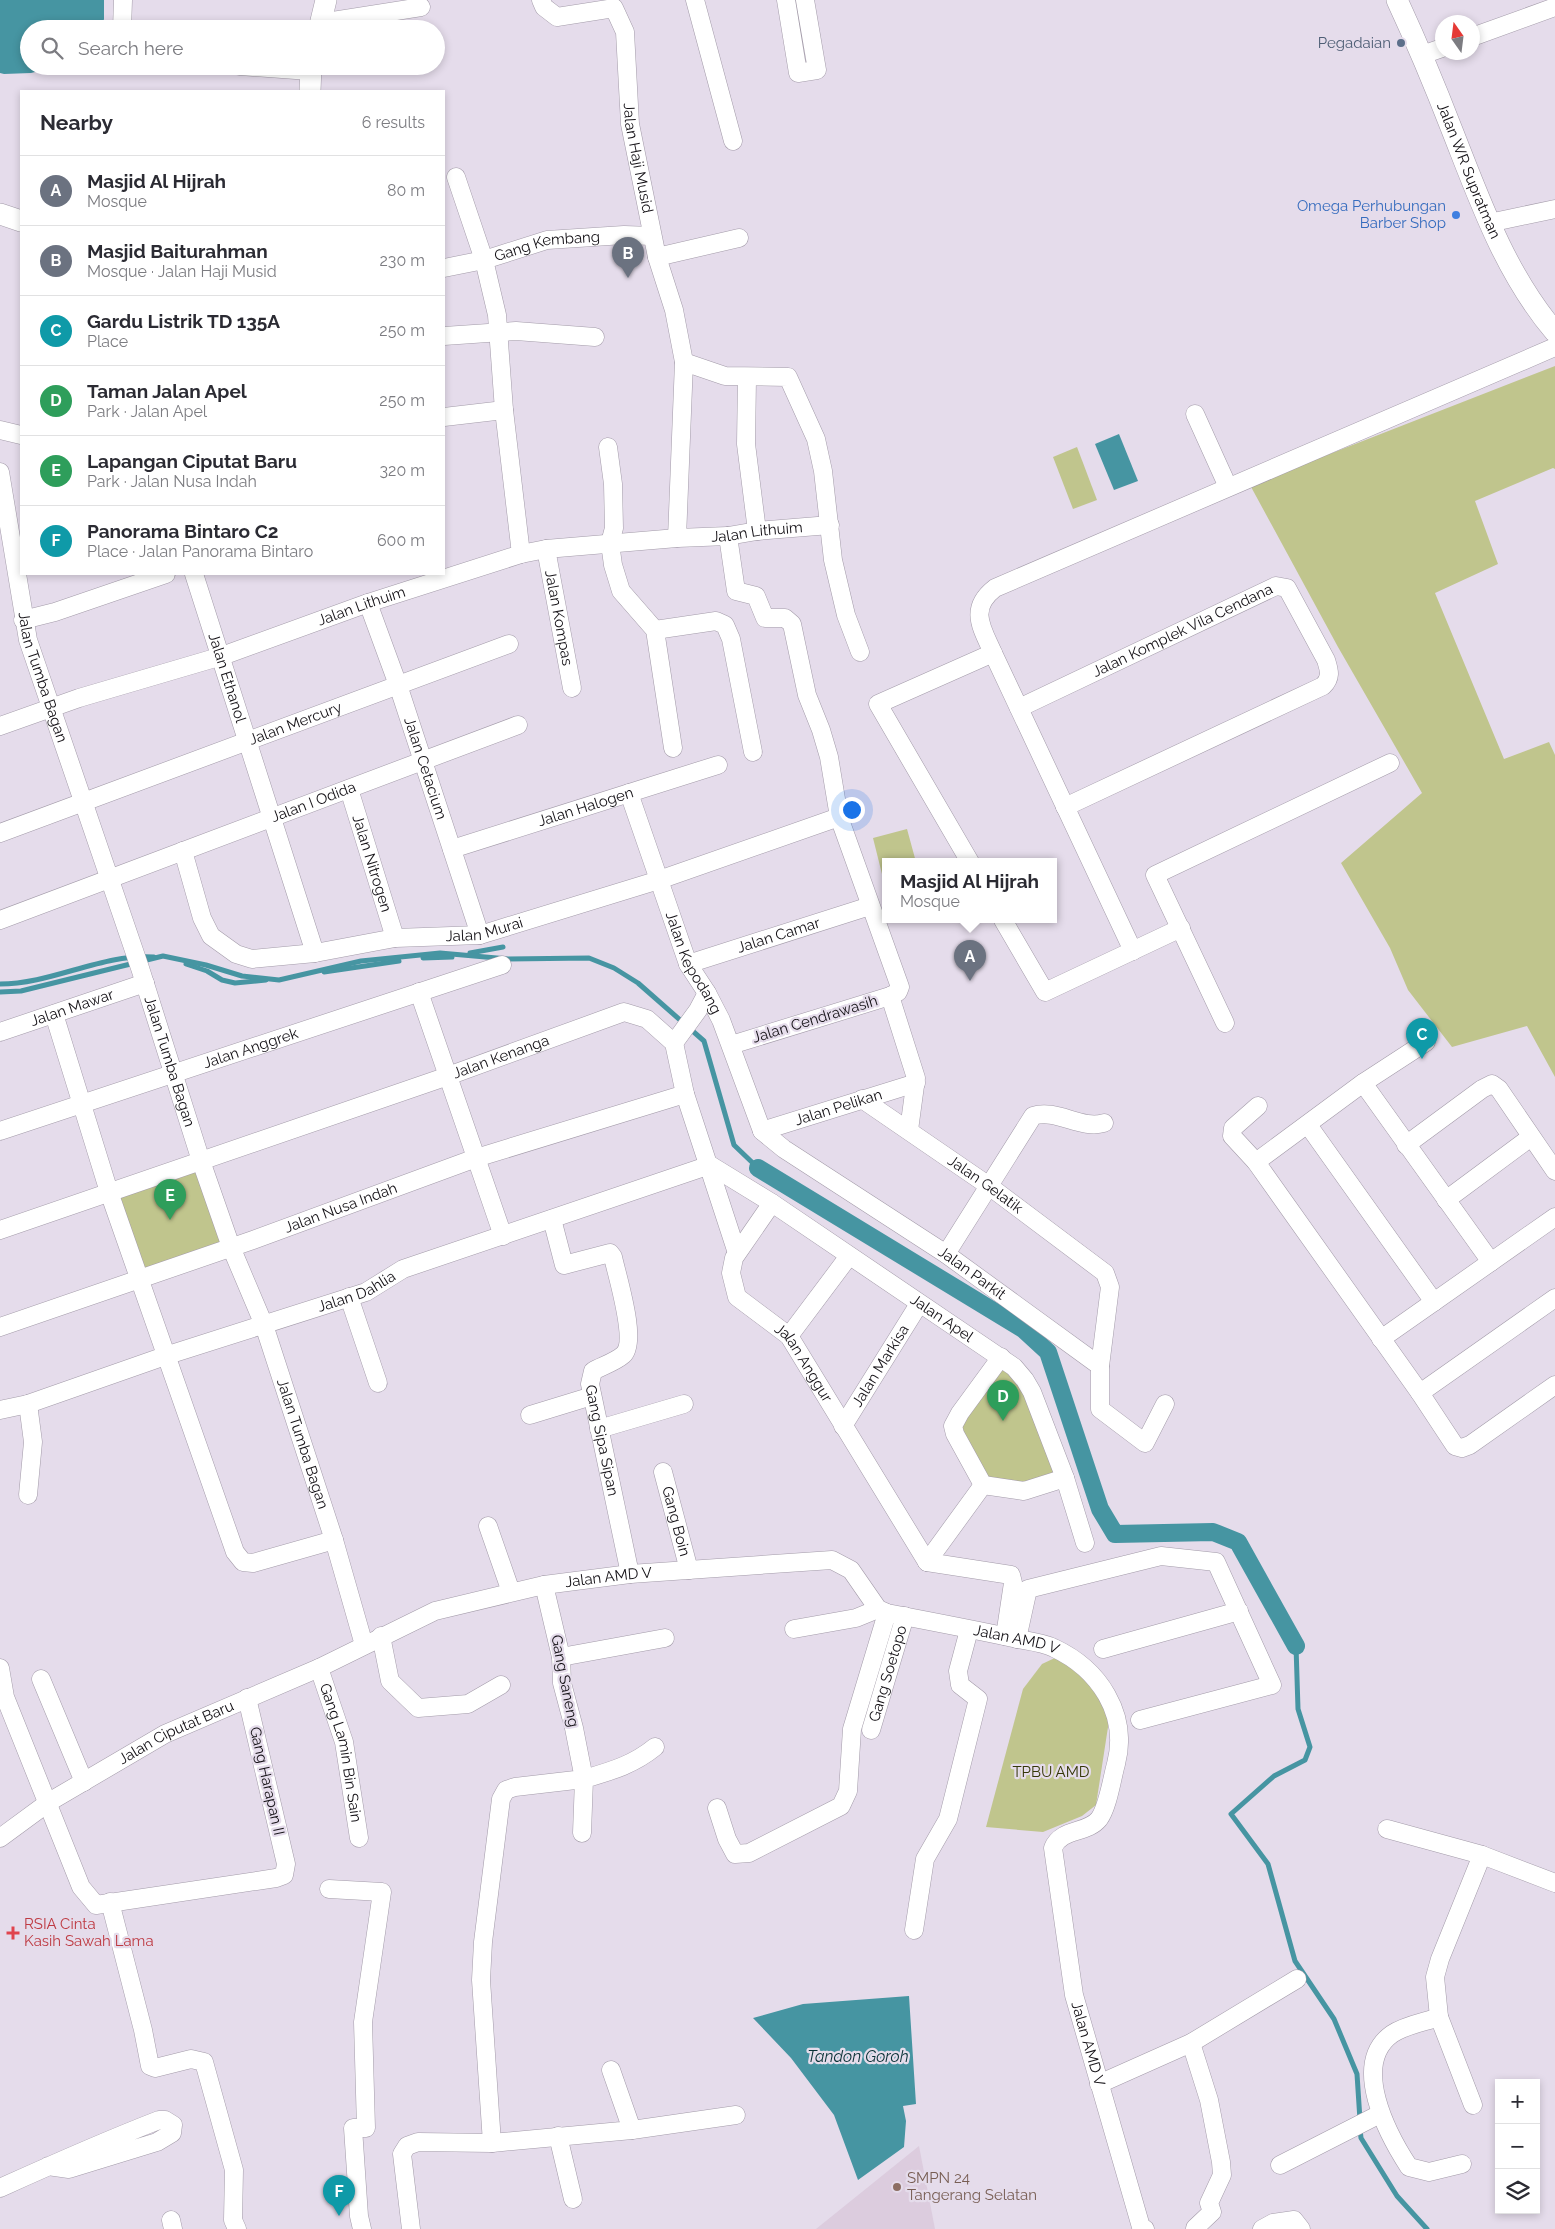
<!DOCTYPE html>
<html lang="en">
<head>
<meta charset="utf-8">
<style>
	body { margin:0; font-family:Raleway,sans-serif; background:#f7f7f7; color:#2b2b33 }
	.controls { position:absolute; right:15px; bottom:15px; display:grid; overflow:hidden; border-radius:0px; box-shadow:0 2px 8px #0003 }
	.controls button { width:45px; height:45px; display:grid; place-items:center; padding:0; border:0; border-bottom:1px solid #e1e1e2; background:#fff; color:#2b2b33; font:25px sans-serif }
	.compass { position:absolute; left:1435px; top:15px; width:45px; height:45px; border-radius:50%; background:#fff; box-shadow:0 2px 8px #0003; rotate:346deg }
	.you { position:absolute; left:851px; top:809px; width:18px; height:18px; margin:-12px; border:4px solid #fff; border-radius:50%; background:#1a73e8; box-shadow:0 0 0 8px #1a73e833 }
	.badge { display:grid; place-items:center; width:32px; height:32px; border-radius:50%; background:#566a17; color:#fff; font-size:16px; font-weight:700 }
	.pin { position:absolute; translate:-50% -41px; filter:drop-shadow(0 1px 2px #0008) }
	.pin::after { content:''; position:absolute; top:26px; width:18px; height:15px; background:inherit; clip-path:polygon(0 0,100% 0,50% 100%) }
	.popup { position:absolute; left:882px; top:858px; width:175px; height:65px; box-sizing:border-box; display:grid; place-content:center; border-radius:0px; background:#fff; filter:drop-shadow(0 1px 4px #0005); font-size:16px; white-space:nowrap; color:#7c7c81 }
	.popup b { font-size:19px; color:#2b2b33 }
	.popup::after { content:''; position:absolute; left:50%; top:100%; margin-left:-10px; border:10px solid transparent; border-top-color:#fff }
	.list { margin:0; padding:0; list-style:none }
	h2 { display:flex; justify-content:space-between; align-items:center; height:65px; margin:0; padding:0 20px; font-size:21px }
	h2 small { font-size:16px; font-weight:400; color:#7c7c81 }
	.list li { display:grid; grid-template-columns:32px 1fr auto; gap:15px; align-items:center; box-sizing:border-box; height:70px; padding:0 20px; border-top:1px solid #e1e1e2 }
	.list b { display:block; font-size:19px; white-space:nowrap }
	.list p { margin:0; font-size:16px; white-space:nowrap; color:#7c7c81 }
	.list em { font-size:16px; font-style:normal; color:#7c7c81 }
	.icon { flex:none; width:28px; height:28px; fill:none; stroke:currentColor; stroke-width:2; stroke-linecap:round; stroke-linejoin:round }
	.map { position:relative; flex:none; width:1555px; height:2229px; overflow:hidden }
	.search { position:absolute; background:#fff; box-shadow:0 2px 8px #0003; left:20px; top:20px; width:425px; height:55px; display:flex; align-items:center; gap:12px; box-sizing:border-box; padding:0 18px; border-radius:28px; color:#7c7c81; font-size:19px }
	.panel { position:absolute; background:#fff; box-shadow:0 2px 8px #0003; left:20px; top:90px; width:425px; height:485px; border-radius:0px }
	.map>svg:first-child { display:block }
	.education { fill:#dcccde }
	.green { fill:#c0c58d }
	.water { fill:#4695a2 }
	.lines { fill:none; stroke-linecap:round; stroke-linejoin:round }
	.stream { stroke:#4695a2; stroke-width:5 }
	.canal { stroke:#4695a2; stroke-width:18 }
	.minor-casing { stroke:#a39ba9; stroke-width:19 }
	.major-casing { stroke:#a39ba9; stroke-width:22 }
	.minor { stroke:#fff; stroke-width:18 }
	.major { stroke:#fff; stroke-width:21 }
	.service-dot { fill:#5c6f8a; stroke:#e5dceb; stroke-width:2 }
	.shop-dot { fill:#3f7fe0; stroke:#e5dceb; stroke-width:2 }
	.health-dot { fill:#e0444e; stroke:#e5dceb; stroke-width:2 }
	.education-dot { fill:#8d6e63; stroke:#e5dceb; stroke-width:2 }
	.labels { text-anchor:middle; stroke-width:4.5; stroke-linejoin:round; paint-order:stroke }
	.service-label { font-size:15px; fill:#4e5e75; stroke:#e5dceb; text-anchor:end }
	.street-label { font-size:15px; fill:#141116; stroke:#e5dceb }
	.shop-label { font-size:15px; fill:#366cbe; stroke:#e5dceb; text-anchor:end }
	.park-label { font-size:15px; fill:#353707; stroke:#e5dceb }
	.health-label { font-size:15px; fill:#be3a42; stroke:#e5dceb; text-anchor:start }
	.education-label { font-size:15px; fill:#785e54; stroke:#e5dceb; text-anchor:start }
	.water-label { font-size:16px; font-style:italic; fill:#093136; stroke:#e5dceb }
</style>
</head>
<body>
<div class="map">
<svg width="1555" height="2229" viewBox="0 0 1555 2229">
	<rect width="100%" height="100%" fill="#e5dceb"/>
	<polygon class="education" points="919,2146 935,2229 816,2229"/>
	<g class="green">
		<polygon points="1555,366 1555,469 1553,468 1475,501 1498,564 1435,593 1504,759 1549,742 1555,755 1555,1077 1527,1026 1452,1047 1408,990 1390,948 1341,863 1422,793 1338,647 1250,485"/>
		<polygon points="1077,447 1097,500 1073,509 1053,457"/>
		<polygon points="907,829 916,862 886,862 886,890 873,838"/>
		<polygon points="198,1167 225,1244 142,1271 115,1195"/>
		<polygon points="1001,1357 1037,1407 1065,1478 983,1485 955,1434"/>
		<polygon points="1059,1656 1091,1683 1110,1714 1096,1805 1082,1816 1043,1832 986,1827 1023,1689 1042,1664"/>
	</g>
	<g class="water">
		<polygon points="0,0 104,0 104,19 101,29 29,29 29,66 59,66 31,73 4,74 0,73"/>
		<polygon points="1119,434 1138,481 1114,490 1095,444"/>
		<polygon points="909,1996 916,2104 903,2106 906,2121 904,2147 858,2180 834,2115 791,2058 753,2018 803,2004"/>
	</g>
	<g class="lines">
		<g class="stream">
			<polyline points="470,953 503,947"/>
			<polyline points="423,958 452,957"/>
			<polyline points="186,964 207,971 222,980 235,983 266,980"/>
			<polyline points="324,972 399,961"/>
			<path d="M 0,984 C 52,984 103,953 154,957"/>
			<polyline points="0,992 21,991 163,956 206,965 242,976 279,980 361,961 440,953 508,959 589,958 614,968 638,983 704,1041 734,1145 758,1168"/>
			<polyline points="1296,1646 1298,1709 1310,1747 1305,1760 1274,1776 1231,1814 1268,1864 1295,1961 1334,2019 1357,2074 1360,2120"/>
			<polyline points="1360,2129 1361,2138 1397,2196 1427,2229"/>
		</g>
		<polyline class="canal" points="758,1168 1023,1329 1048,1352 1100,1509 1115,1534 1213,1532 1238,1542 1296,1646"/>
		<g class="minor-casing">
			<g id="minor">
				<path id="s1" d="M 541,0 L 544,7 L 557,17 L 614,8 L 625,32 L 630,124 L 657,257 L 674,310 L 684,362 L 677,538"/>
				<polyline points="695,0 733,141"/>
				<polyline points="786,0 798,73 817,70 805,0"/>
				<polyline points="320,23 421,7"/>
				<polyline points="122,29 123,0"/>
				<polyline points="1472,37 1555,7"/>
				<polyline points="1422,55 1442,48"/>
				<polyline points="240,66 310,71"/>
				<polyline points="456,177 484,260 497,315 504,410 521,554"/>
				<polyline points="1489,223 1555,209"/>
				<polyline points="657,257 739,238"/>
				<path id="s2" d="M 444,268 L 484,260 L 547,240 L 624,235 L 652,236"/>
				<polyline points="444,336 516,331 595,337"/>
				<polyline points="684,362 725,376 788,377 816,439 823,471 833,560 846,615 860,652"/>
				<polyline points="747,378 746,444 757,531"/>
				<polyline points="1195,414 1228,487"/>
				<polyline points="444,417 504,410"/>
				<polyline points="0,430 21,435"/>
				<polyline points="608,447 613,484 614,528 610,543 613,565 621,591 655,630 673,748"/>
				<path id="s3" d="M 0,472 L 28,640 L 140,968 L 201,1161 L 231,1247 L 264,1325 L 334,1540 L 364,1645"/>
				<polyline points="728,536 736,591 756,596 765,618 785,618 792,624 807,695 821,730 829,757 839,817 900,987 898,992 890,996 731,1045"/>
				<path id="s4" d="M 546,549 L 572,688"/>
				<path id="s5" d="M 194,574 L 315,953"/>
				<path id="s6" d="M 368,603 L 398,685 L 480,935"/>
				<polyline points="23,620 55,612 166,574"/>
				<polyline points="655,630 716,621 725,625 731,639 753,752"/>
				<path id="s7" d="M 1019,708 L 1276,586 L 1287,588 L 1326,660 C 1329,670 1332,677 1323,686 L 1065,807"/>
				<path id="s8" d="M 0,726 L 79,698 L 222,656 L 368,603 L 521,554 L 546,549 L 677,538 L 728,536 L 757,531 L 830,525"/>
				<path id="s9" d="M 349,789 L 395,938"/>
				<path id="s10" d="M 629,793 L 688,964 L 707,993 L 721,1020 L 762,1131 L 784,1149 L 946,1254 L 1100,1366"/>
				<path id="s11" d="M 0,833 L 509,644"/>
				<path id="s12" d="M 452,849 L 718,765"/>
				<path id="s13" d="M 183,851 L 202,918 L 211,936 L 236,954 L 252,959 L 315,953 L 395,938 L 480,935 L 659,880 L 839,817"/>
				<polyline points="970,862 878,704 993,653"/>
				<path id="s14" d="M 0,920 L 518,725"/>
				<polyline points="1003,920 1045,992 1181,928"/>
				<path d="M 1133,951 L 993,653 C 982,628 968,609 995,588 L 1555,347"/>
				<path id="s15" d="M 688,964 L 870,906"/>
				<polyline points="419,992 503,1236"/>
				<polyline points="890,996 916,1078 909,1130"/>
				<polyline points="54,1014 109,1192 235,1552 243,1562 253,1563 334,1540"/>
				<polyline points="1225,1023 1155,875 1390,763"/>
				<path id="s16" d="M 0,1032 L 145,983"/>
				<polyline points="674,1043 698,1010 707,993"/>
				<polyline points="1363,1083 1491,1262"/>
				<path id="s17" d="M 862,1099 L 989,1186 L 1105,1273 L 1110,1287 L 1100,1366 L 1100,1409 L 1145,1443 L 1165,1404"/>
				<polyline points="1258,1106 1233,1128 1232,1136 1256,1162 1420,1393 1455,1446 1462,1448 1470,1445 1555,1385"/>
				<polyline points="1308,1125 1434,1302"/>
				<path id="s18" d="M 0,1131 L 502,965"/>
				<path id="s19" d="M 762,1131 L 916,1083"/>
				<polyline points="1406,1145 1482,1089 1492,1084 1499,1089 1555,1171"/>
				<polyline points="1256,1162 1363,1083 1426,1042"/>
				<path id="s20" d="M 710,1165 L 772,1203 L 1014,1367 L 1025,1380 L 1032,1392 L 1065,1478 L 1085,1543"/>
				<polyline points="1446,1200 1531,1137"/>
				<path id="s21" d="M 772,1203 L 734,1258 L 731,1273 L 737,1297 L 789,1336 L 927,1562"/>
				<path id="s22" d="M 552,1219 L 564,1265 L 610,1253 L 613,1257 C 617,1276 638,1342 623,1355 C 615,1362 602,1366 593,1371 L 590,1384 L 630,1574"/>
				<path id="s23" d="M 0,1230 L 448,1076 L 624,1012 L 647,1019 L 674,1043 L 685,1094 L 737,1253"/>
				<path d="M 946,1254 L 1033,1116 C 1056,1108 1081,1130 1104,1123"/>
				<polyline points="349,1297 378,1383"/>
				<path id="s24" d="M 0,1327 L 253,1240 L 476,1158 L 685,1094"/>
				<polyline points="789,1336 849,1256"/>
				<polyline points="1381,1339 1555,1217"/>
				<polyline points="1001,1357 960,1413 953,1426 955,1434 983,1485 1024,1491 1065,1478"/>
				<polyline points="1420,1393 1555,1298"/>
				<polyline points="28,1404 33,1442 28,1495"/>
				<path id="s25" d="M 0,1410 L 28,1404 L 165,1356 L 366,1292 L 403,1269 L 710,1165"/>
				<polyline points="530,1415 592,1396"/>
				<path id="s26" d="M 843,1426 L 919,1304"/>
				<polyline points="599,1429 684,1404"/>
				<path id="s27" d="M 663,1472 L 689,1570"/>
				<polyline points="488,1526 511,1592"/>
				<polyline points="927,1562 1011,1575 1013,1583 1005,1636"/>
				<polyline points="927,1562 983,1485"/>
				<polyline points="794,1629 856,1618 878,1609"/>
				<polyline points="381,1636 390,1681 418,1708 468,1704 501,1685"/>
				<polyline points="1017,1639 1028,1589 1161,1556 1216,1562 1272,1685 1140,1720"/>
				<polyline points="1103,1649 1239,1611"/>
				<polyline points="561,1657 665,1638"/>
				<polyline points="0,1668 5,1697 81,1887 96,1905 276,1878 284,1875 286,1864 247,1698"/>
				<path id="s28" d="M 319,1668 L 344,1742 L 359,1838"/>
				<polyline points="41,1679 84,1782"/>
				<path id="s29" d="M 871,1730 L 905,1616"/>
				<polyline points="717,1808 727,1839 735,1854 749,1853 841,1806 848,1791 852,1729 887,1613"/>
				<polyline points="1387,1829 1482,1855"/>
				<path d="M 582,1833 L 584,1779 C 611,1771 633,1765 655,1747"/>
				<path id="s30" d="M 0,1838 L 49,1802 L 165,1734 L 319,1668 L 435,1611 L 544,1585 L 630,1574 L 832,1560 L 851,1570 L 878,1609 L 887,1613 C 929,1621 971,1629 1013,1638 C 1026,1641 1042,1642 1054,1648 C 1099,1669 1129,1714 1116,1764 C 1112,1778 1108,1807 1099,1819 C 1087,1834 1061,1828 1053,1848 L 1074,1995 L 1141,2227 L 1145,2229"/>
				<polyline points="329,1889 382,1892 363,2022 366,2128 353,2128 359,2216 362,2229"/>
				<polyline points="110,1902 143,2030 150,2066 155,2068 191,2059 204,2062 234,2170 233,2220 237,2229"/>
				<polyline points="914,1930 925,1859 948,1819 978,1699 960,1685 958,1671 969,1630"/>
				<polyline points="1439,2017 1473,2105"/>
				<polyline points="1191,2043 1209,2100 1221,2162 1222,2175 1209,2203 1212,2212 1195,2228"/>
				<polyline points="1099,2084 1191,2043 1297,1979"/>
				<polyline points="632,2130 736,2115"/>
				<polyline points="558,2136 573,2199"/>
				<polyline points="492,2143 481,1980 483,1942 501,1799 506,1790 515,1787 584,1779 574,1728 562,1683 561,1657 544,1585"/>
				<path d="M 1462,2164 L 1429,2172 L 1409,2167 C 1388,2135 1350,2064 1392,2034 C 1405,2025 1425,2022 1439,2017 L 1435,1977 L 1440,1959 L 1482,1855 L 1555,1883"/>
				<polyline points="1280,2165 1380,2114"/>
				<path d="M 0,2188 C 53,2164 105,2141 159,2120 L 165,2120 L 173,2125 L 172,2133 L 157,2142 L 69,2169 L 48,2166"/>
				<polyline points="171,2220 173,2229"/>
				<polyline points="411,2229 402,2154 407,2146 418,2142 492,2143 632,2130 611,2070"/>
				<polyline points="1262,2229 1273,2223 1294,2220 1301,2229"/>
			</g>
		</g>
		<g class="major-casing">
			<g id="major">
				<path id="s31" d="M 1397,0 C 1417,43 1435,86 1452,130 C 1480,201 1505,273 1555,332"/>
				<polyline points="319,29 326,0"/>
				<polyline points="310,91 311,66"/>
				<polyline points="0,214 21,221"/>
			</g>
		</g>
		<use href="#minor" class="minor"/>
		<use href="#major" class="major"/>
	</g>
	<circle class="service-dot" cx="1401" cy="43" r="5"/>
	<circle class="shop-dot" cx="1456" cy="215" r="5"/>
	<path class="health-dot" d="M10.5 1925.5h5v5h5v5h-5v5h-5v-5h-5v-5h5z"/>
	<circle class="education-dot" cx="897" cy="2187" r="5"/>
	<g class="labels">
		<g class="service-label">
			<text x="1391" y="48">Pegadaian</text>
		</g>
		<g class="street-label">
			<text dy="5" stroke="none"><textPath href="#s1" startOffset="235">Jalan Haji Musid</textPath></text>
			<text dy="5" stroke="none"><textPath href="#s31" startOffset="185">Jalan WR Supratman</textPath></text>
			<text dy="5" stroke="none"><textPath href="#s2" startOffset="106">Gang Kembang</textPath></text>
			<text dy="5" stroke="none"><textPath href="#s8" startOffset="786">Jalan Lithuim</textPath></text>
			<text dy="5" stroke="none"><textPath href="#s8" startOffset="381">Jalan Lithuim</textPath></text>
			<text dy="5" stroke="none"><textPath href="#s4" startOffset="70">Jalan Kompas</textPath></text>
			<text dy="5" stroke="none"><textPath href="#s7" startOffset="181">Jalan Komplek Vila Cendana</textPath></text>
			<text dy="5" stroke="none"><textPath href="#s5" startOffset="109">Jalan Ethanol</textPath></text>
			<text dy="5" stroke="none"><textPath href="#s3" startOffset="210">Jalan Tumba Bagan</textPath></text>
			<text dy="5" stroke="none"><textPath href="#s11" startOffset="315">Jalan Mercury</textPath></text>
			<text dy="5" stroke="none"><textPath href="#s6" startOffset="175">Jalan Cetacium</textPath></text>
			<text dy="5" stroke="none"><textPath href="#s14" startOffset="335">Jalan I Odida</textPath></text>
			<text dy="5" stroke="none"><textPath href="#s12" startOffset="140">Jalan Halogen</textPath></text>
			<text dy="5" stroke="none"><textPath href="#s9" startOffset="78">Jalan Nitrogen</textPath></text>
			<text dy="5" stroke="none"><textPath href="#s13" startOffset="372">Jalan Murai</textPath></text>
			<text dy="5" stroke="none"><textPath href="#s15" startOffset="95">Jalan Camar</textPath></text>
			<text dy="5" stroke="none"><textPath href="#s10" startOffset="182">Jalan Kepodang</textPath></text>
			<text dy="5" stroke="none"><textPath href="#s16" startOffset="76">Jalan Mawar</textPath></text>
			<text transform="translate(815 1019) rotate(-17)" y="5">Jalan Cendrawasih</text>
			<text dy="5" stroke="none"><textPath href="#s18" startOffset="264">Jalan Anggrek</textPath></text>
			<text dy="5" stroke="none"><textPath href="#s23" startOffset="530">Jalan Kenanga</textPath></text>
			<text dy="5" stroke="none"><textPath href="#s3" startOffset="615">Jalan Tumba Bagan</textPath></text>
			<text dy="5" stroke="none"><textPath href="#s19" startOffset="80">Jalan Pelikan</textPath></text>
			<text dy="5" stroke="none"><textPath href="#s17" startOffset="150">Jalan Gelatik</textPath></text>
			<text dy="5" stroke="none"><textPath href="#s24" startOffset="361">Jalan Nusa Indah</textPath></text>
			<text dy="5" stroke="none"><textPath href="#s10" startOffset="618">Jalan Parkit</textPath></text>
			<text dy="5" stroke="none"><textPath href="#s25" startOffset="376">Jalan Dahlia</textPath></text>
			<text dy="5" stroke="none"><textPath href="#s20" startOffset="278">Jalan Apel</textPath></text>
			<text dy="5" stroke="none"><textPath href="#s21" startOffset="202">Jalan Anggur</textPath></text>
			<text dy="5" stroke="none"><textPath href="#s26" startOffset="71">Jalan Markisa</textPath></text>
			<text dy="5" stroke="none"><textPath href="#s22" startOffset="306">Gang Sipa Sipan</textPath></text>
			<text dy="5" stroke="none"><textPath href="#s3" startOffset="1020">Jalan Tumba Bagan</textPath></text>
			<text dy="5" stroke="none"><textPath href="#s27" startOffset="51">Gang Boin</textPath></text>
			<text dy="5" stroke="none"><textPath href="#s30" startOffset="669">Jalan AMD V</textPath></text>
			<text dy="5" stroke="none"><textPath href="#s30" startOffset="1104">Jalan AMD V</textPath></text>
			<text dy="5" stroke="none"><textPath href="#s29" startOffset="59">Gang Soetopo</textPath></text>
			<text transform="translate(565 1681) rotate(79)" y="5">Gang Saneng</text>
			<text dy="5" stroke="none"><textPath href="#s30" startOffset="206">Jalan Ciputat Baru</textPath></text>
			<text dy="5" stroke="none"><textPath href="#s28" startOffset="88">Gang Lamin Bin Sain</textPath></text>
			<text transform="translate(267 1781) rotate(77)" y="5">Gang Harapan II</text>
			<text dy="5" stroke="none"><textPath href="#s30" startOffset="1599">Jalan AMD V</textPath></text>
		</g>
		<g class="shop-label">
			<text x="1446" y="211">Omega Perhubungan<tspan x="1446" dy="17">Barber Shop</tspan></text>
		</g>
		<g class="park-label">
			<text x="1051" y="1777">TPBU AMD</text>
		</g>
		<g class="health-label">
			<text x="24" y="1929">RSIA Cinta<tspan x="24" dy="17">Kasih Sawah Lama</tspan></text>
		</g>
		<g class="education-label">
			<text x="907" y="2183">SMPN 24<tspan x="907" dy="17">Tangerang Selatan</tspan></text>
		</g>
		<g class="water-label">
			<text x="858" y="2062">Tandon Goroh</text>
		</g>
	</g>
</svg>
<div class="controls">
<button>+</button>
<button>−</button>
<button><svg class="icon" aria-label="layers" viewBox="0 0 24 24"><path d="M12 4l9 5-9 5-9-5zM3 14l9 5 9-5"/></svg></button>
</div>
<svg class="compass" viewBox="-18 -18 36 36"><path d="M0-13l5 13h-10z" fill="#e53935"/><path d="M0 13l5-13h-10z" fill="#7c7c81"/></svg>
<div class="you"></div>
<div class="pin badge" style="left:970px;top:981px;background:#6b7280">A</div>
<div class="popup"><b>Masjid Al Hijrah</b>Mosque</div>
<div class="pin badge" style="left:628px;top:278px;background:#6b7280">B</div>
<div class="pin badge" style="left:1422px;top:1059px;background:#0f9aa8">C</div>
<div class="pin badge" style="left:1003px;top:1421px;background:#2e9e5b">D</div>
<div class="pin badge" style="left:170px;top:1220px;background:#2e9e5b">E</div>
<div class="pin badge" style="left:339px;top:2216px;background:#0f9aa8">F</div>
<div class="search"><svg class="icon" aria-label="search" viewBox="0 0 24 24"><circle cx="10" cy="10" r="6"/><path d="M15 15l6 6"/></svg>Search here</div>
<section class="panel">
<h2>Nearby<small>6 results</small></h2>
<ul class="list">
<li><span class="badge" style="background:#6b7280">A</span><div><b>Masjid Al Hijrah</b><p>Mosque</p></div><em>80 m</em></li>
<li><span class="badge" style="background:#6b7280">B</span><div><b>Masjid Baiturahman</b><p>Mosque · Jalan Haji Musid</p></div><em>230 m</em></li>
<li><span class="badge" style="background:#0f9aa8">C</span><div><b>Gardu Listrik TD 135A</b><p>Place</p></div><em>250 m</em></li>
<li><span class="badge" style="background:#2e9e5b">D</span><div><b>Taman Jalan Apel</b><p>Park · Jalan Apel</p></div><em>250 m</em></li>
<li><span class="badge" style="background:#2e9e5b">E</span><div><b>Lapangan Ciputat Baru</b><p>Park · Jalan Nusa Indah</p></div><em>320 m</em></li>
<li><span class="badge" style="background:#0f9aa8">F</span><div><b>Panorama Bintaro C2</b><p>Place · Jalan Panorama Bintaro</p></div><em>600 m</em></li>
</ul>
</section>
</div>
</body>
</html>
